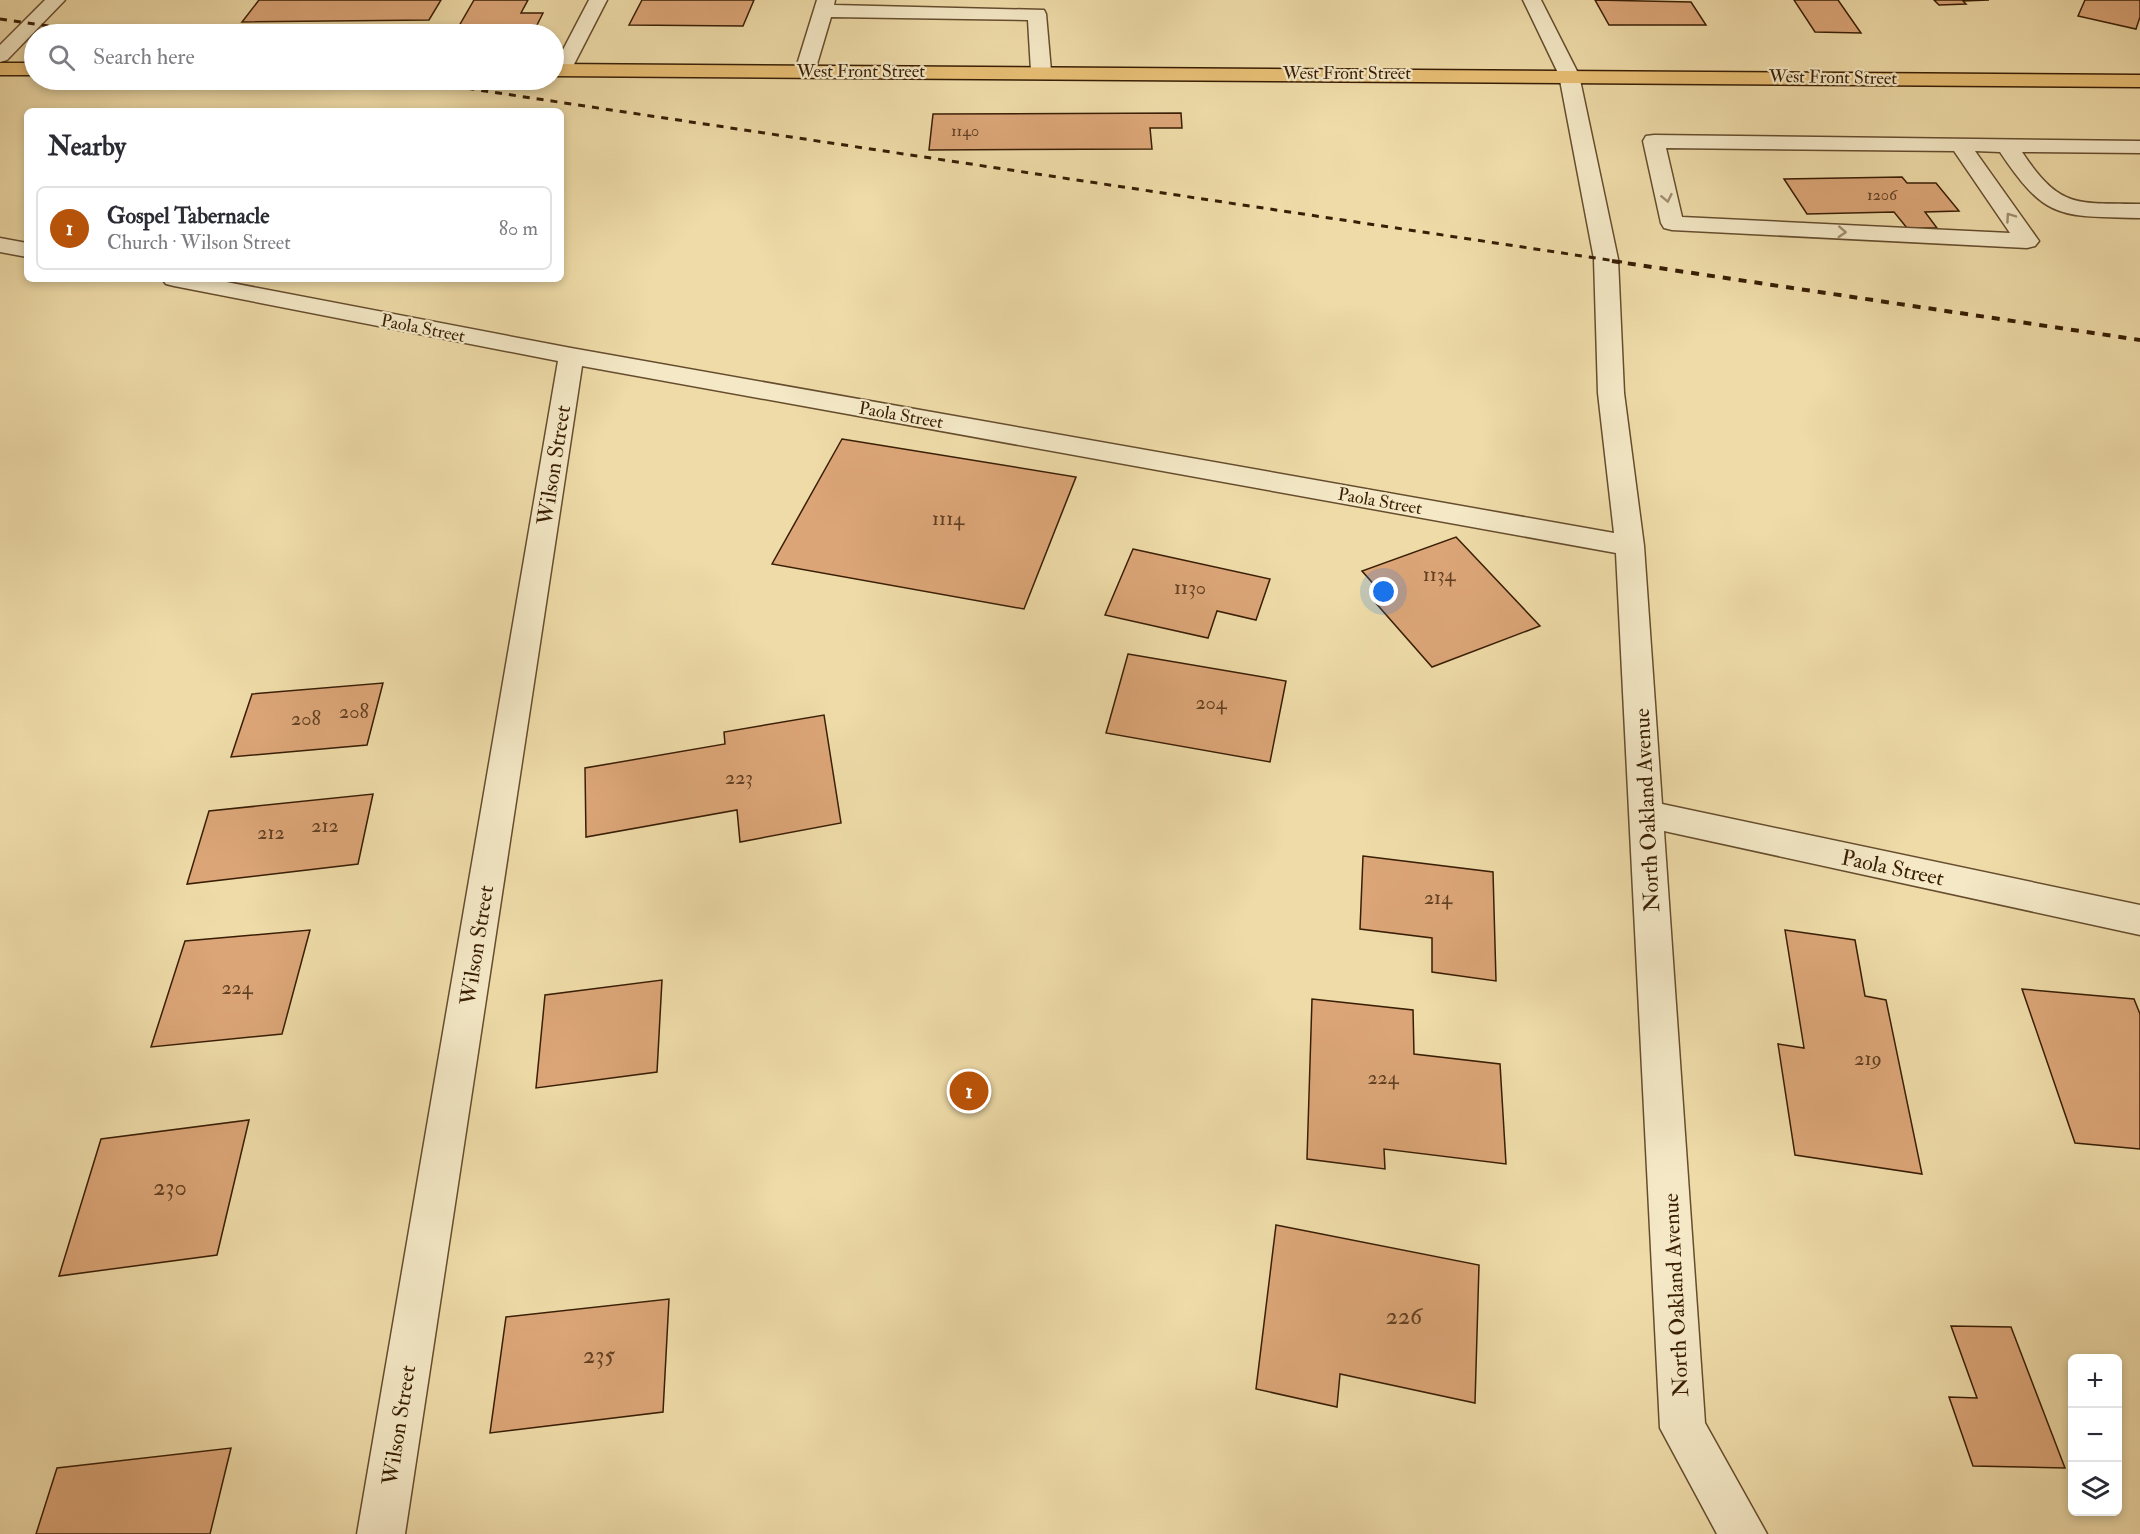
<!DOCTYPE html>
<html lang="en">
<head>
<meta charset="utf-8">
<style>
	body { margin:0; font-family:"IM FELL Double Pica",serif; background:#f2f2f3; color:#2b2b33 }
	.controls { position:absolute; right:18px; bottom:18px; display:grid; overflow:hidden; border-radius:9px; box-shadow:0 3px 9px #0003 }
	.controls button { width:54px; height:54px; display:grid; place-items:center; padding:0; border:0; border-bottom:2px solid #e1e1e2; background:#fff; color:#2b2b33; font:30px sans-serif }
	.you { position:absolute; left:1384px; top:592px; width:21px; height:21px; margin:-15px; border:4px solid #fff; border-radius:50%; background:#1a73e8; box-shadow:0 0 0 9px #1a73e833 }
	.badge { display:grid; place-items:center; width:39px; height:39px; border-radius:50%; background:#b45309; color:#fff; font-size:20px; font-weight:700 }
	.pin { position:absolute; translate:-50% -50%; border:3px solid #fff; box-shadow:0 2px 6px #0006 }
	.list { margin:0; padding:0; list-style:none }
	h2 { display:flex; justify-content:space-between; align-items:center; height:78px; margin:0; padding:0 24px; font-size:26px }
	h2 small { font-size:20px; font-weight:400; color:#7c7c81 }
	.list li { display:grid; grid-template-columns:39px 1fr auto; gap:18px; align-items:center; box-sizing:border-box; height:84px; margin:0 12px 12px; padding:0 12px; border:2px solid #e1e1e2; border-radius:9px }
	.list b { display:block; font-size:22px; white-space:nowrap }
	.list p { margin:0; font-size:20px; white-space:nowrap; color:#7c7c81 }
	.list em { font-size:20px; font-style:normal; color:#7c7c81 }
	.icon { flex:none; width:33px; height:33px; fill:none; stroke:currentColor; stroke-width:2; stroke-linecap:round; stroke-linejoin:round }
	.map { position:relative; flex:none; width:2140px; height:1534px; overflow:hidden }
	.search { position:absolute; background:#fff; box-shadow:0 3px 9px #0003; left:24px; top:24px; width:540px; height:66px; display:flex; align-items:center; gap:15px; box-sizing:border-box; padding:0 21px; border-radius:33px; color:#7c7c81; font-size:22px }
	.panel { position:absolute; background:#fff; box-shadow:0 3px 9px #0003; left:24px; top:108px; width:540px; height:174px; border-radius:9px }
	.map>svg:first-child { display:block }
	.building { fill:#dba577; stroke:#391e05; stroke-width:1.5 }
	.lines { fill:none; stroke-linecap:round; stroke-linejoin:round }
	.minor-casing { stroke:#664d2e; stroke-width:3 }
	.major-casing { stroke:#391e05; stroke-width:3 }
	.minor { fill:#f4e8c6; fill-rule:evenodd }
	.major { fill:#e7be74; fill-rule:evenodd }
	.rail-far1 { stroke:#391e05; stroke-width:3; stroke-dasharray:7 7; stroke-linecap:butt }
	.rail { stroke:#391e05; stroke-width:4; stroke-dasharray:8 8; stroke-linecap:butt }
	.oneway { stroke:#a08d6f }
	.labels { text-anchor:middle; stroke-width:4.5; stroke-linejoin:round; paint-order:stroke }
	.far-number-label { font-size:16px; fill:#624022 }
	.far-street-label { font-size:18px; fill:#391e05; stroke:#f4e8c6 }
	.number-label { font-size:20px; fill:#624022 }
	.street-label { font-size:22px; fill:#391e05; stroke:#f4e8c6 }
	.near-number-label { font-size:24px; fill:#624022 }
</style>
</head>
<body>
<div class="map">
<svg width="2140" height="1534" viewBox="0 0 2140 1534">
	<rect width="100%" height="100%" fill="#eedba8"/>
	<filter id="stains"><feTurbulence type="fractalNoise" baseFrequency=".00333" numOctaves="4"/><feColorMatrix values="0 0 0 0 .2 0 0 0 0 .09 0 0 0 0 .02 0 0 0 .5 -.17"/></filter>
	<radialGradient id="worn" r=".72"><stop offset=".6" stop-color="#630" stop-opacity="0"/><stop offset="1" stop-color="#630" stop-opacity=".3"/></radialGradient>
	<g class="building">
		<polygon points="259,0 441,0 429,20 242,22"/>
		<polygon points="474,0 528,0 521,13 543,13 533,33 455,33"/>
		<polygon points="642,0 754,0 743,26 629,25"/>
		<polygon points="1595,0 1691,2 1706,25 1609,25"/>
		<polygon points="1794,0 1838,0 1861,33 1815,32"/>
		<polygon points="1934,0 1989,0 1963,1 1966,4 1939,5"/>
		<polygon points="2085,0 2140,0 2140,17 2136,29 2078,16"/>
		<polygon points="1181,113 1182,128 1150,128 1152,149 929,150 933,114"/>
		<polygon points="1902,177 1907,183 1936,183 1959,211 1925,212 1937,228 1907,228 1894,212 1807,214 1784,179"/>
		<polygon points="842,439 1076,477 1024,609 772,564"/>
		<polygon points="1456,537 1540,626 1432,667 1374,601 1385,597 1362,571"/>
		<polygon points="1133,549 1270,579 1256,620 1217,611 1208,638 1105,615"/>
		<polygon points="1128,654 1286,681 1270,762 1106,733"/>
		<polygon points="383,683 367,745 231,757 252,694"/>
		<polygon points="824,715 841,823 740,842 737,810 586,837 585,768 725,744 724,732"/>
		<polygon points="373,794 358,864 187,884 209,811"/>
		<polygon points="1363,856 1493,872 1496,981 1432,972 1432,938 1360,929"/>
		<polygon points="310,930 282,1034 151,1047 185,941"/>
		<polygon points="1785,930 1855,940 1865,996 1886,1000 1922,1174 1795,1155 1778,1044 1804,1048"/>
		<polygon points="662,980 657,1072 536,1088 545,995"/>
		<polygon points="2022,989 2134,999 2140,1014 2140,1149 2075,1143"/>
		<polygon points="1312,999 1413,1010 1414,1054 1500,1064 1506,1164 1384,1149 1385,1169 1307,1159"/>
		<polygon points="249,1120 217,1255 59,1276 101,1139"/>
		<polygon points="1276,1225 1479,1265 1475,1403 1340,1374 1337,1407 1256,1389"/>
		<polygon points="669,1299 663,1412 490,1433 506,1317"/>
		<polygon points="1951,1326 2011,1327 2065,1468 1973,1466 1949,1397 1977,1398"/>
		<polygon points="231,1448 210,1534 36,1534 57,1468"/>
	</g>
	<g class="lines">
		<g class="minor-casing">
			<g id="minor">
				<polygon points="45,0 65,0 7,60 0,62 0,45"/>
				<polygon points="589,0 607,0 569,74 555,74 554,67"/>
				<polygon points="817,0 835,0 834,5 1044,10 1046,14 1051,71 1048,75 1034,75 1031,71 1028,20 831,17 815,71 812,75 798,75 795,71"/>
				<polygon points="1523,0 1541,0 1579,75 1618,259 1624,393 1644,546 1662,804 2140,905 2140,935 1664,831 1705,1423 1767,1534 1717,1534 1660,1428 1616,553 582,366 405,1534 357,1534 558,361 174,286 166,284 162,279 211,279 571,348 1614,533 1598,393 1594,259 1559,75"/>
				<path d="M 1654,135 L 2140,141 L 2140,153 L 2022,152 C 2060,209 2076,203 2140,204 L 2140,218 C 2060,216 2046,221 2000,152 L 1975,151 L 2039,241 L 2035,246 L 2027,248 L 1672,230 L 1664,228 L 1661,223 L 1643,141 L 1646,136 ZM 1666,148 L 1954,151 L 2010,233 L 1682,217 Z"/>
				<polygon points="0,238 27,243 27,257 0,252"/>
			</g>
		</g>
		<g class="major-casing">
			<g id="major">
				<rect x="0" y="63" width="34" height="12"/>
				<polygon points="554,64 2140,75 2140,87 554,76"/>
			</g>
		</g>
		<use href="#minor" class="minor"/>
		<use href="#major" class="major"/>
		<g class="rail-far1">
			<polyline points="0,19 104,34"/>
			<polyline points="412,80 1622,262"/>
		</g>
		<polyline class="rail" points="1612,261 2140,340"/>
	</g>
	<defs><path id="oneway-chevron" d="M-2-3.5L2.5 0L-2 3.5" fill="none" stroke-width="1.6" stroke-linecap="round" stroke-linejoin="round" transform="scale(1.5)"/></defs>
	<g class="oneway">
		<use href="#oneway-chevron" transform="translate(1667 198) rotate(78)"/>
		<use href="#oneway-chevron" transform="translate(2010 217) rotate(-125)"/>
		<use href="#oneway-chevron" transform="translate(1842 232) rotate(3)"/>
	</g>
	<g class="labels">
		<g class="far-number-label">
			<text x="965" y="136">1140</text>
			<text x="1882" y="200">1206</text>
		</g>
		<g class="far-street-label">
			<text x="861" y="77">West Front Street</text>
			<text x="1347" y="79">West Front Street</text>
			<text transform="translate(1833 77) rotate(1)" y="6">West Front Street</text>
			<text transform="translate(423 328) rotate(11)" y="6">Paola Street</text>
			<text transform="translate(901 415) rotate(10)" y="6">Paola Street</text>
			<text transform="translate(1380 501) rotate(10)" y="6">Paola Street</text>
		</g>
		<g class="number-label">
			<text x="948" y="525">1114</text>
			<text x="1439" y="581">1134</text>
			<text x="1190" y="594">1130</text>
			<text x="1211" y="709">204</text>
			<text x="354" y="718">208</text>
			<text x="306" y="725">208</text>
			<text x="739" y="784">223</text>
			<text x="325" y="832">212</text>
			<text x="271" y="839">212</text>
			<text x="1438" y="904">214</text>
			<text x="237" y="994">224</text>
			<text x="1868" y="1065">219</text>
			<text x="1383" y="1084">224</text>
		</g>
		<g class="street-label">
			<text transform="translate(553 465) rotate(-81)" y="8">Wilson Street</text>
			<text transform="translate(1646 810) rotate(-93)" y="8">North Oakland Avenue</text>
			<text transform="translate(1893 867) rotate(12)" y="8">Paola Street</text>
			<text transform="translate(476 945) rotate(-81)" y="8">Wilson Street</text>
			<text transform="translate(1675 1295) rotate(-93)" y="8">North Oakland Avenue</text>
			<text transform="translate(398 1425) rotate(-81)" y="8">Wilson Street</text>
		</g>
		<g class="near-number-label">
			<text x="170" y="1195">230</text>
			<text x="1404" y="1324">226</text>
			<text x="599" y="1363">235</text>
		</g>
	</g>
	<rect width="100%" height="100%" filter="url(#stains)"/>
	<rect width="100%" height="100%" fill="url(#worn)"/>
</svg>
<div class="controls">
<button>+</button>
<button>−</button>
<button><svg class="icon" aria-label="layers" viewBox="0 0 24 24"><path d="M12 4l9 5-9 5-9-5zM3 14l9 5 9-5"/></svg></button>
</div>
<div class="you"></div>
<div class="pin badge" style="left:969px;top:1091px">1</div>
<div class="search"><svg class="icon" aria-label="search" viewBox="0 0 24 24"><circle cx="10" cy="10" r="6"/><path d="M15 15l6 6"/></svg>Search here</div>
<section class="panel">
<h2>Nearby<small></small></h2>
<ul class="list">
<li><span class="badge">1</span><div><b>Gospel Tabernacle</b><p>Church · Wilson Street</p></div><em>80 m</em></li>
</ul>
</section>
</div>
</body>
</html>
